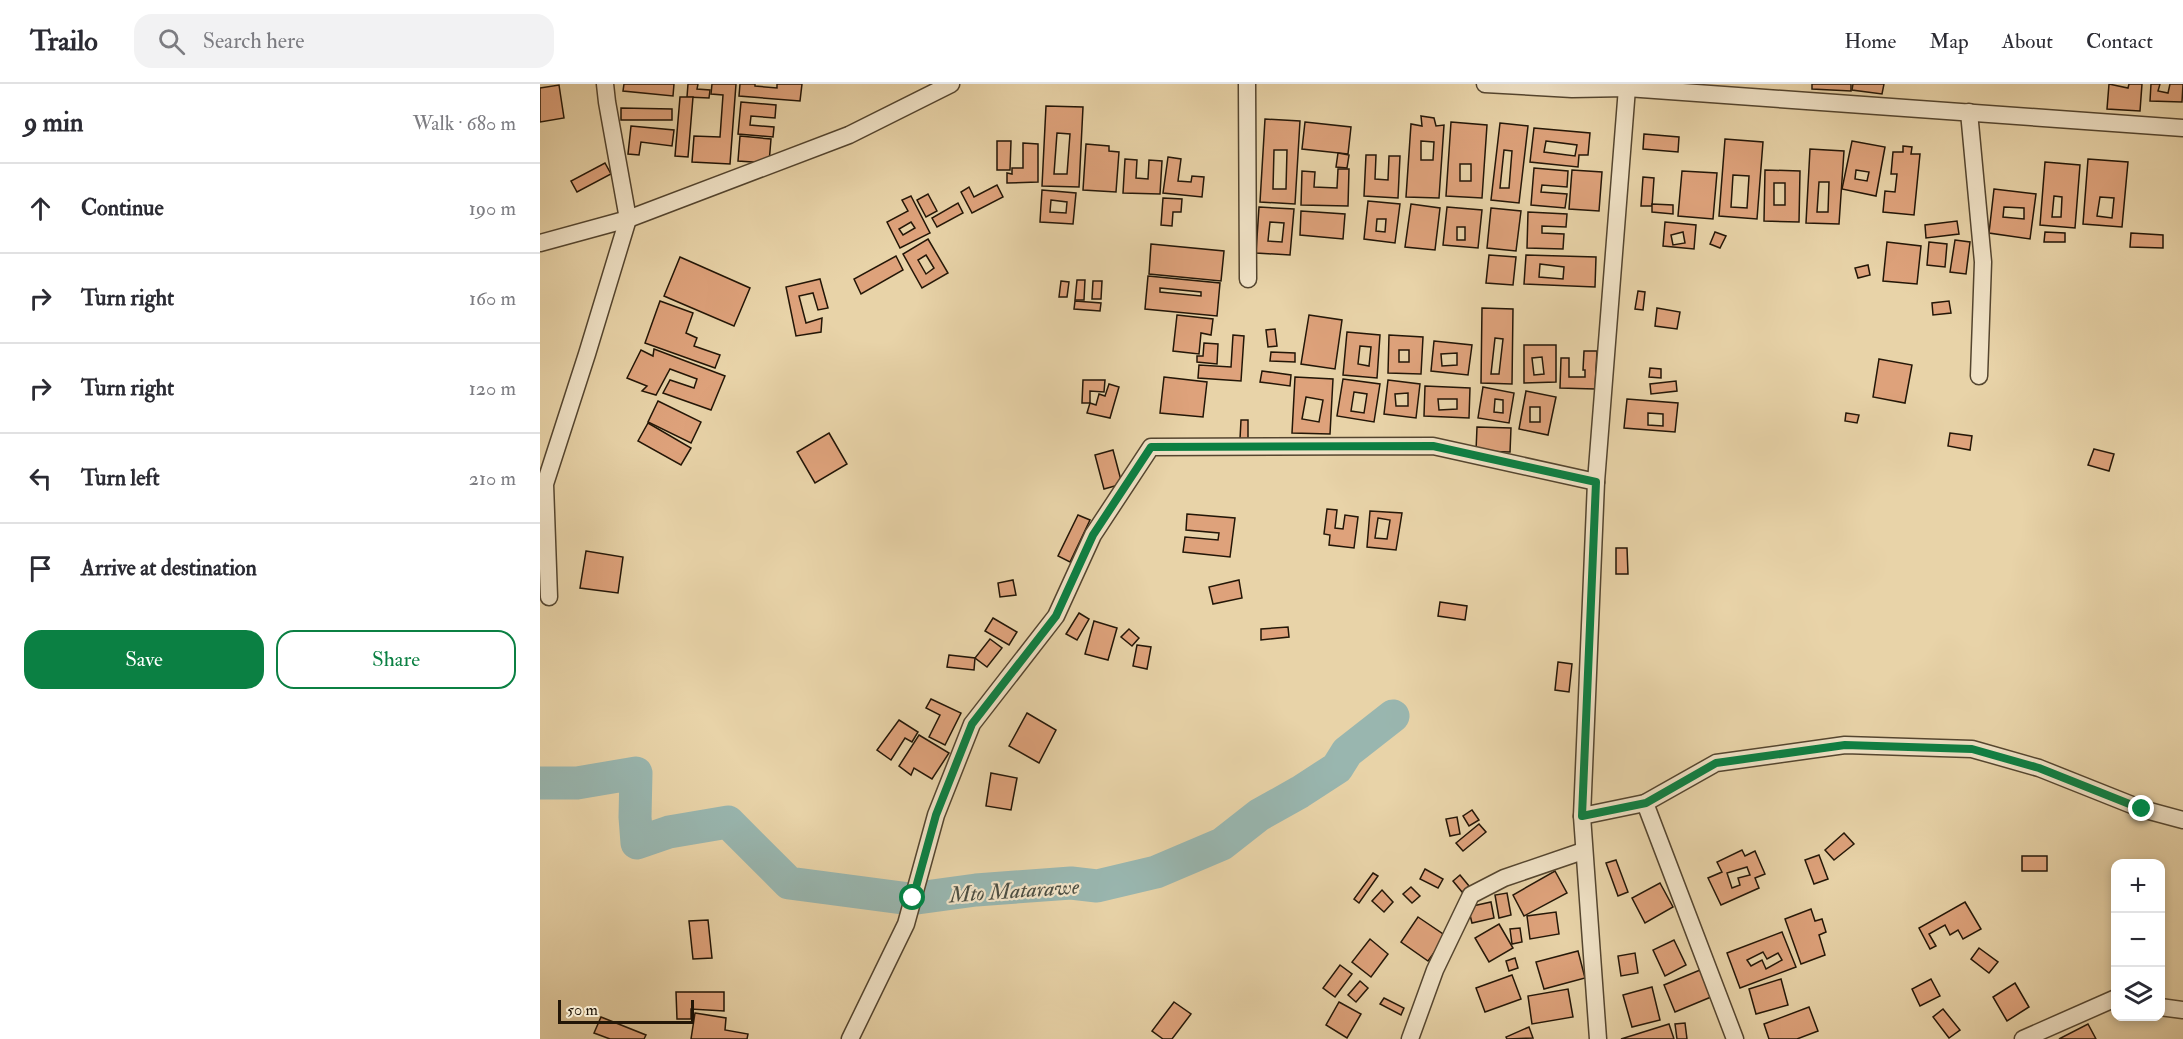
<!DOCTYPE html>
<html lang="en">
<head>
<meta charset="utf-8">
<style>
	body { margin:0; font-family:"IM FELL Double Pica",serif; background:#f2f2f3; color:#2b2b33 }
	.controls { position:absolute; right:18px; bottom:18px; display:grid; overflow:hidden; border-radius:12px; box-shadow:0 3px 9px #0003 }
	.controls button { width:54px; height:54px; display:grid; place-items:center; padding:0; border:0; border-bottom:2px solid #e1e1e2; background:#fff; color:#2b2b33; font:30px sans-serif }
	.scale { position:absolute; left:18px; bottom:15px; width:136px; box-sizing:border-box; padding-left:6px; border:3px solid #231607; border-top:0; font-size:16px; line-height:21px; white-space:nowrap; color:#231607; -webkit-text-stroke:4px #f0e2c6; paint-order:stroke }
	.stop { position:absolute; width:18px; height:18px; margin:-14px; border:4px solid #0b8043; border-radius:50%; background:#fff }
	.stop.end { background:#0b8043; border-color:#fff; box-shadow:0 2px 6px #0008 }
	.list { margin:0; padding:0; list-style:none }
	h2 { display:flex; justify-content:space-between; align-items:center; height:78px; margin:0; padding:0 24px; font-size:26px }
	h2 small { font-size:20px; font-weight:400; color:#7c7c81 }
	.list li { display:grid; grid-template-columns:39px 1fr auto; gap:18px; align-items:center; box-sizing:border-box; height:90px; padding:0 24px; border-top:2px solid #e1e1e2 }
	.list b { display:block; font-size:22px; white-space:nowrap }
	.list em { font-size:20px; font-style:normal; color:#7c7c81 }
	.actions { display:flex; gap:12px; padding:18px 24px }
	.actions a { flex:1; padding:14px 0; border:2px solid #0b8043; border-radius:18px; text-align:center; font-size:21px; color:#0b8043 }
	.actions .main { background:#0b8043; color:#fff }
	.icon { flex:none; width:33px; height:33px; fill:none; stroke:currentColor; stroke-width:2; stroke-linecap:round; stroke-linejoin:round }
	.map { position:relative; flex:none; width:1643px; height:955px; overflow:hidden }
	header { display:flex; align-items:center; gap:36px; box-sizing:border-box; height:84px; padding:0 30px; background:#fff; border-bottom:2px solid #e1e1e2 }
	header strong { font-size:28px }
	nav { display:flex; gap:33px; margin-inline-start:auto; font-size:21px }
	.search { width:420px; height:54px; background:#f2f2f3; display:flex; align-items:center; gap:15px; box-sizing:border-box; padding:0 21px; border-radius:18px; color:#7c7c81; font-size:22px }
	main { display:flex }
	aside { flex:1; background:#fff }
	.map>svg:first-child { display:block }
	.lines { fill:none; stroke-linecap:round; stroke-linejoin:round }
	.river { stroke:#99b6af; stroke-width:33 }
	.building { fill:#dea27b; stroke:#231607; stroke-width:1.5; fill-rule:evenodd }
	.street-casing { stroke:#54452f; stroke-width:19 }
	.street { stroke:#f0e2c6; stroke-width:16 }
	.route { stroke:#0b8043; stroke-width:8 }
	.labels { text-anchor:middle; stroke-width:4.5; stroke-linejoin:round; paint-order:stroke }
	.water-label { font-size:22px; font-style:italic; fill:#4c4e42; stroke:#f0e2c6 }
</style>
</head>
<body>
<header>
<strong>Trailo</strong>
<div class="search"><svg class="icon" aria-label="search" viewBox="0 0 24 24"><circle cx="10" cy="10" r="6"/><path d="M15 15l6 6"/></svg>Search here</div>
<nav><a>Home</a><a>Map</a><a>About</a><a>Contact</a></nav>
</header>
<main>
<aside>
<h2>9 min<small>Walk · 680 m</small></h2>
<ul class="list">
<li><svg class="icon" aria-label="ahead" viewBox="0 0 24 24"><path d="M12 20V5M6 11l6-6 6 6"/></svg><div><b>Continue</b></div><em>190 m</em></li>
<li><svg class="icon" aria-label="right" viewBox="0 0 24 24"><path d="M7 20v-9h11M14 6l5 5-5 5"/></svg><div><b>Turn right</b></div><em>160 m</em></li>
<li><svg class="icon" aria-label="right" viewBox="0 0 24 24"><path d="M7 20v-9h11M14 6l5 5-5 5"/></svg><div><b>Turn right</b></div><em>120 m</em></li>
<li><svg class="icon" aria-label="left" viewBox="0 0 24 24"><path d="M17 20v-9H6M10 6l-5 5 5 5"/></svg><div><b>Turn left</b></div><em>210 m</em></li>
<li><svg class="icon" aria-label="arrive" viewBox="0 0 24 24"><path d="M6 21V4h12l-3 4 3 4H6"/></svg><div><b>Arrive at destination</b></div></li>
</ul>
<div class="actions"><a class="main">Save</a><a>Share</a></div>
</aside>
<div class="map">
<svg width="1643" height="955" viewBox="0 0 1643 955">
	<rect width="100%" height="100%" fill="#e8d3a8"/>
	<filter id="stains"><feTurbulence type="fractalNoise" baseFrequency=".00333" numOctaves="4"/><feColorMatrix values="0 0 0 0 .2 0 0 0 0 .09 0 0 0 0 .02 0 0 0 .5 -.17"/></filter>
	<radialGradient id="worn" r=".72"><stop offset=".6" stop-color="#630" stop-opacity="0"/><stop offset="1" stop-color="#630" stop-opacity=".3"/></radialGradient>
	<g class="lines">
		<polyline class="river" points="0,699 37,699 96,689 95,733 97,759 129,748 188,738 249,799 370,815 436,806 531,799 557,802 616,788 682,760 719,731 760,708 797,684 807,668 853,632"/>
	</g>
	<g class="building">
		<polygon points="84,0 134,0 133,12 83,7"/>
		<polygon points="148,0 158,0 157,5 170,6 169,14 147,13"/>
		<polygon points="172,0 196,0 190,80 152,78 154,52 180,53 183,11 171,10"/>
		<polygon points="200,0 215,0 215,2 237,4 237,0 262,0 260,17 199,12"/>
		<polygon points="1272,0 1311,0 1311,7 1272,5"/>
		<polygon points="1313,0 1344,0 1342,10 1312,6"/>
		<polygon points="1569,0 1588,4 1589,0 1602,0 1600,27 1567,25"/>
		<polygon points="1611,0 1620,0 1618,7 1628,9 1630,0 1643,0 1642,18 1610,17"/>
		<polygon points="19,1 24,34 0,38 0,4"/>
		<polygon points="140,13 153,13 148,73 135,72"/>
		<polygon points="201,18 236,21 235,34 211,32 210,41 234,43 233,53 198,50"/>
		<path d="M 506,22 L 543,23 L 539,103 L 502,102 ZM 517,49 L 530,50 L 527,90 L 514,90 Z"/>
		<polygon points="81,24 132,25 132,36 81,36"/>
		<path d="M 881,32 L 894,34 L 896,42 L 904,41 L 899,114 L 866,113 L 871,40 L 882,42 ZM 881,57 L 894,58 L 893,76 L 881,76 Z"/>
		<path d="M 725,35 L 760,37 L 755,120 L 720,118 ZM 734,66 L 747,66 L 746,105 L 733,105 Z"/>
		<polygon points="765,38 811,43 808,70 762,65"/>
		<path d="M 911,38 L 947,41 L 942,114 L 906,112 ZM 920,80 L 931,80 L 931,97 L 920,97 Z"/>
		<path d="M 960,39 L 988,42 L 979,119 L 951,116 ZM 964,66 L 972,67 L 969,104 L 960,104 Z"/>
		<polygon points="91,42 134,46 132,62 101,58 99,71 88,70"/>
		<path d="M 994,44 L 1050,49 L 1048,71 L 1039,71 L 1038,83 L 990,78 ZM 1006,57 L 1037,61 L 1035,72 L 1004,68 Z"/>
		<polygon points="1104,50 1139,53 1138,68 1103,65"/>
		<polygon points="200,52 231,55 229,79 198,77"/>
		<path d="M 1185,55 L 1223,58 L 1217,135 L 1179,132 ZM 1193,91 L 1209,92 L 1207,124 L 1191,123 Z"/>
		<polygon points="457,57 471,57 470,86 457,86"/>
		<path d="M 1312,57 L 1345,63 L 1336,112 L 1302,105 ZM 1316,86 L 1329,88 L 1327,97 L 1315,95 Z"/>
		<polygon points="483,59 498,60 498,98 467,99 467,89 472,90 472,84 483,84"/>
		<polygon points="546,60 569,62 569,67 579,68 576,108 543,106"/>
		<polygon points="1363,62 1372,63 1371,70 1380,70 1374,131 1343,128 1345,107 1355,108 1357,90 1351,90 1353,68 1363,68"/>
		<path d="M 1270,65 L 1304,67 L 1299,140 L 1266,139 ZM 1279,98 L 1289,98 L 1288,128 L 1277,128 Z"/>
		<polygon points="798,69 809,71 807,84 796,83"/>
		<polygon points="826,71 836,71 835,95 848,96 849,72 860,72 858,114 824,112"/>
		<polygon points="628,73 641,75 638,97 651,98 652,92 664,93 662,113 623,109"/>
		<polygon points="585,75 597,76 596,94 608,95 609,76 622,77 620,110 583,109"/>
		<path d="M 1548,75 L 1588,78 L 1582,143 L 1543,140 ZM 1560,113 L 1574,114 L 1572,134 L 1557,132 Z"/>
		<path d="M 1505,78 L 1540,81 L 1535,144 L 1500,141 ZM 1514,112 L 1522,113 L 1521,133 L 1512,133 Z"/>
		<polygon points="65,79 71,90 37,108 31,97"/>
		<polygon points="994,84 1028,87 1027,103 1002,101 1001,108 1027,110 1025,124 991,121"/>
		<polygon points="798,85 809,85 808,122 761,121 762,87 775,88 774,103 797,104"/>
		<polygon points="1032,86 1062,88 1059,127 1029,125"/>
		<path d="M 1225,86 L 1260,87 L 1259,138 L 1224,137 ZM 1234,99 L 1245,99 L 1245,121 L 1234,121 Z"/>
		<polygon points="1142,87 1177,89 1173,135 1138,132"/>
		<polygon points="1103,93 1114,94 1112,122 1101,122"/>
		<polygon points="457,101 463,113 432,129 421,108 429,103 434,113"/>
		<path d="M 1454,105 L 1496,110 L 1490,155 L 1449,149 ZM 1464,123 L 1484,124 L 1484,135 L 1463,133 Z"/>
		<path d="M 502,106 L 536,109 L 533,140 L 500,138 ZM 511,116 L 527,118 L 526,129 L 510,128 Z"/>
		<polygon points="388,110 397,127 386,133 377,116"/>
		<path d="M 371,112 L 390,149 L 360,164 L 347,138 L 368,127 L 362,116 ZM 371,138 L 375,144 L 363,151 L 359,145 Z"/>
		<polygon points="623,114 642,115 641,128 633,128 632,142 621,141"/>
		<path d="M 828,117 L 860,120 L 855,159 L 824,155 ZM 837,135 L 846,135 L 845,148 L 836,147 Z"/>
		<polygon points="418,119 423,129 397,143 392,134"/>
		<polygon points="871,120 900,124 895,166 865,163"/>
		<polygon points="1112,120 1133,121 1133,130 1112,128"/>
		<path d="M 719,123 L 754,125 L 750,171 L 716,169 ZM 730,138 L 744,139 L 742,158 L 728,157 Z"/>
		<path d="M 907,123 L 942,126 L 938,164 L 903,161 ZM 917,143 L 925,143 L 925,156 L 917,156 Z"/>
		<polygon points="951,124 981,127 976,167 947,164"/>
		<polygon points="761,127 805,130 803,155 760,151"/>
		<polygon points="988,128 1027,130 1026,143 1002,142 1002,149 1024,150 1023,165 987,164"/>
		<polygon points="1417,137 1419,150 1386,154 1385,141"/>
		<path d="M 1125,138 L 1156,141 L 1154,165 L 1123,162 ZM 1143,148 L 1145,159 L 1133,161 L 1131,151 Z"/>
		<polygon points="1175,148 1186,152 1180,164 1170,160"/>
		<polygon points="1505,148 1525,149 1525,158 1504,158"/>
		<polygon points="1591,149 1623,151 1623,164 1590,163"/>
		<path d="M 388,155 L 408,189 L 382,204 L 363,170 ZM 386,171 L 394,184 L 386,190 L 378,176 Z"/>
		<polygon points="1415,156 1430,158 1426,190 1410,188"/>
		<polygon points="1347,158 1381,162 1377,200 1343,197"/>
		<polygon points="1389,158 1407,160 1405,183 1387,181"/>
		<polygon points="611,160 684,167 681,197 609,190"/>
		<polygon points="949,171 976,173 973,201 946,199"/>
		<path d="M 986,171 L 1056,173 L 1055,203 L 984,200 ZM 1000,180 L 1024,183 L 1023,195 L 999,193 Z"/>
		<polygon points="356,172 363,186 321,210 314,195"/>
		<polygon points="140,173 210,204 194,242 124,212"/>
		<polygon points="1328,181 1330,191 1318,194 1315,184"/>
		<path d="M 608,192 L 680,199 L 677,232 L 605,225 ZM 620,204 L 661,208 L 661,212 L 620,208 Z"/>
		<polygon points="280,195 288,224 278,226 273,209 259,212 266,239 282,234 281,248 256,252 246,203"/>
		<polygon points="537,196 545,196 544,216 535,216"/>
		<polygon points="521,197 529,198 527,213 519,213"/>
		<polygon points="553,197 562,197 561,215 552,215"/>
		<polygon points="1098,207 1105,208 1103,226 1095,225"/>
		<polygon points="120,217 153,229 146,249 157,254 154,262 180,271 175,284 105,259"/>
		<polygon points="535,217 561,219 560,227 534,225"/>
		<polygon points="1409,217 1411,229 1393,231 1392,219"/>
		<path d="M 942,224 L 973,225 L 972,300 L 941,299 ZM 955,254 L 963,255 L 959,290 L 951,290 Z"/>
		<polygon points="1117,224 1140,228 1137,245 1115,242"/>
		<polygon points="637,231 673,235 671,251 661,249 659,270 633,267"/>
		<polygon points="769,231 802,236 795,285 761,280"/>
		<polygon points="735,245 737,262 728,263 726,246"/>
		<path d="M 807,248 L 840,251 L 837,294 L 803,291 ZM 820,262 L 831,263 L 829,282 L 818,280 Z"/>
		<polygon points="693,251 704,252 701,297 658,294 659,281 691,283"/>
		<path d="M 849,251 L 883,253 L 881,290 L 848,289 ZM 859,266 L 869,266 L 869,278 L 859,278 Z"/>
		<path d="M 894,257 L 932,261 L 928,291 L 891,287 ZM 917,269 L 917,281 L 902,282 L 901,270 Z"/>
		<polygon points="664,259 678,260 677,280 657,278 657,272 663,272"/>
		<path d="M 984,261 L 1016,261 L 1016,298 L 984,299 ZM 1002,273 L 1004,290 L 994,291 L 992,274 Z"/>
		<polygon points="114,265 185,292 171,326 123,309 130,296 154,304 157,295 130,285 116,311 102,307 107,302 87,294 101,266 113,272"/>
		<polygon points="1044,267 1057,267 1055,305 1020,304 1021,274 1029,274 1029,293 1045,293 1045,286 1043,286"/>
		<polygon points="731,268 755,269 755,278 730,277"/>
		<polygon points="1339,275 1372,281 1365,319 1333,313"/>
		<polygon points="1110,284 1121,285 1121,294 1109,293"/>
		<polygon points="722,287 751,291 750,302 720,298"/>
		<polygon points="624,293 667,298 663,333 620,329"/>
		<path d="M 755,293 L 793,295 L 790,350 L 752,349 ZM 766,313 L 783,316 L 779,338 L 762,335 Z"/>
		<path d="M 803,295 L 840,300 L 834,338 L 797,332 ZM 814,308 L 827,310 L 824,329 L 811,327 Z"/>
		<polygon points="543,296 565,296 564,308 550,307 550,319 542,319"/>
		<path d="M 848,296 L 880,300 L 876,334 L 844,330 ZM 868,309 L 868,322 L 856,322 L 855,310 Z"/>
		<polygon points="1136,297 1137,307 1111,310 1110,300"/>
		<polygon points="569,300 579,303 570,334 547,329 550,319 556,321 559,310 565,312"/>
		<path d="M 885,302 L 930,304 L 929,334 L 884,332 ZM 898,315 L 917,315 L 917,325 L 899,326 Z"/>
		<path d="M 943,303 L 974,309 L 969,339 L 938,334 ZM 955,315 L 963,316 L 963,329 L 954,328 Z"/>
		<path d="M 986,307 L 1016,313 L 1008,351 L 979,345 ZM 990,323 L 1000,323 L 1000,338 L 990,338 Z"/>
		<path d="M 1087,315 L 1138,319 L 1135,348 L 1084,344 ZM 1108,329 L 1123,330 L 1123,342 L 1108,341 Z"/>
		<polygon points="118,317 161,338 151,359 108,338"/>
		<polygon points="1306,329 1319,331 1317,339 1305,337"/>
		<polygon points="701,336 708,336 708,355 700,355"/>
		<polygon points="108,339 151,364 141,381 98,357"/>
		<polygon points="937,343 971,344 970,368 936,367"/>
		<polygon points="289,349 307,380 275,399 257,368"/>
		<polygon points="1410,349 1432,352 1430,366 1408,362"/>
		<polygon points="1554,365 1574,370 1569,387 1548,381"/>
		<polygon points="573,366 582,400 564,405 555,371"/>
		<polygon points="787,425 797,426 795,444 803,445 805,431 818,433 814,464 789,461 790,451 784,450"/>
		<path d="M 830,427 L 862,429 L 856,466 L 827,463 ZM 838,434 L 850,436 L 847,455 L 835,454 Z"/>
		<polygon points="647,430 695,434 690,473 643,468 645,453 678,456 679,449 646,446"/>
		<polygon points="538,431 550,436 530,478 518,472"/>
		<polygon points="1076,464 1087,464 1088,490 1076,490"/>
		<polygon points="46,467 83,473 78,509 40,504"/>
		<polygon points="473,496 476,511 460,513 458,499"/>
		<polygon points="699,496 702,514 673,520 669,503"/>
		<polygon points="900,518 927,522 925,536 898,532"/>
		<polygon points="539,529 549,535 537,556 526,550"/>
		<polygon points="453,534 477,548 469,561 445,547"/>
		<polygon points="554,537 577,544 568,576 545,570"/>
		<polygon points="748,543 749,553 721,556 721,545"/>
		<polygon points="589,545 599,554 592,562 581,553"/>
		<polygon points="450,555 462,564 447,583 435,574"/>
		<polygon points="597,561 611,563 607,585 593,582"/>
		<polygon points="409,571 435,574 434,586 407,583"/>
		<polygon points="1018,578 1032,580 1029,608 1015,606"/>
		<polygon points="391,615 421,629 405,661 389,653 400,631 386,624"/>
		<polygon points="487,629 516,646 499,679 469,662"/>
		<polygon points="359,636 378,648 372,658 365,654 351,676 337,666"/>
		<polygon points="379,651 409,669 392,695 374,684 371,691 359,682"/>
		<polygon points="451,689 477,694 471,726 446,722"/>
		<polygon points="932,726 939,736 929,742 923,732"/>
		<polygon points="917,733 920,750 910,752 906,735"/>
		<polygon points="939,740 946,748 923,767 916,759"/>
		<polygon points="1304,749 1314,760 1294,776 1285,766"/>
		<path d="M 1202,766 L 1205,772 L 1215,767 L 1225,790 L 1215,794 L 1219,804 L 1181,821 L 1168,794 L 1182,788 L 1177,778 ZM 1207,783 L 1210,791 L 1198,794 L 1200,801 L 1192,804 L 1187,789 Z"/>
		<polygon points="1279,771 1288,795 1274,800 1265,776"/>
		<rect x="1482" y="772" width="25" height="15"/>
		<polygon points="1076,776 1088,808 1078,812 1066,779"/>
		<polygon points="885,785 903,795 898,804 880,795"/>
		<polygon points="1015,787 1027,809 984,832 973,811"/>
		<polygon points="833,789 838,792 819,819 814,815"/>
		<polygon points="920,791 929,802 922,808 913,797"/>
		<polygon points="1120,799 1133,823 1105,839 1092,814"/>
		<polygon points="871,803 880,812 872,819 863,810"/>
		<polygon points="842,806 853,818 844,828 832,817"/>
		<polygon points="967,809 971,831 959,834 955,811"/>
		<polygon points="951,818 954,834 932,839 928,823"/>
		<polygon points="1425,818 1441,845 1423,855 1418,846 1410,851 1405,841 1389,850 1396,862 1390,865 1379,844"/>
		<polygon points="1271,825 1275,837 1282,835 1286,848 1279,851 1285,871 1261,880 1245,835"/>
		<polygon points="1016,828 1019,850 990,855 987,832"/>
		<polygon points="878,833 906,852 888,877 861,858"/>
		<polygon points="168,836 172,874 153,875 149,837"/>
		<polygon points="959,840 973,864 949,878 935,854"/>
		<polygon points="980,844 982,858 972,860 970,845"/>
		<path d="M 1242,848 L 1256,883 L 1200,904 L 1187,869 ZM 1223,868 L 1227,875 L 1238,869 L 1242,876 L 1226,885 L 1222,876 L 1211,882 L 1207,876 Z"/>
		<polygon points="830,855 848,870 831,893 812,878"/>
		<polygon points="1134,856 1146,881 1125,892 1113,866"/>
		<polygon points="1439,864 1458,878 1449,889 1431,875"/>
		<polygon points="1038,867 1045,894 1004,905 996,878"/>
		<polygon points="1095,869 1098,889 1081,892 1078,872"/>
		<polygon points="975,874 978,884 969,887 966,877"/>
		<polygon points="800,881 812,890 795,913 783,904"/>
		<polygon points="1160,886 1171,913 1135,928 1124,901"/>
		<polygon points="972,891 981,915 945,928 936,904"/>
		<polygon points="1241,895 1248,921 1216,930 1209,905"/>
		<polygon points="1391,895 1400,912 1380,922 1372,905"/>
		<polygon points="820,897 828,904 816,918 808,911"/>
		<polygon points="1475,899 1489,923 1467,937 1453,913"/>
		<polygon points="1112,903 1120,936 1092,943 1083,911"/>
		<polygon points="1028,905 1033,933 992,940 988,912"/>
		<polygon points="136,908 184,908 184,927 151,925 151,935 137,935"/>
		<polygon points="844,914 864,924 861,931 840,920"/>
		<polygon points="634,918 651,930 632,955 623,955 612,947"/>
		<polygon points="799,918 821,930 807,954 786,941"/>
		<polygon points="1269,923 1278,947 1257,955 1229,955 1224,940"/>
		<polygon points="1403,925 1420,946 1409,954 1393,933"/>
		<polygon points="155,929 186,934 185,946 208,950 207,955 151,955"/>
		<polygon points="61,933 106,951 104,955 70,955 54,949"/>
		<polygon points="1145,939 1147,955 1137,955 1135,940"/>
		<polygon points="1129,940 1134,955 1081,955"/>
		<polygon points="1548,940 1556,955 1519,955"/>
		<polygon points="989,943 993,954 967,955 966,953"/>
	</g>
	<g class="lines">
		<g class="street-casing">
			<g id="street">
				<polyline points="707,0 708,195"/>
				<polyline points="945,0 1032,5 1087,4 1643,44"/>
				<polyline points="1429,28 1443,178 1439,292"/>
				<polyline points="0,159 88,135 309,51 411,0"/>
				<polyline points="9,513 5,400 47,270 88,135 67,18 65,0"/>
				<polyline points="1105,719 1195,955"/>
				<polyline points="1042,732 1105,719 1176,679 1305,661 1432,665 1499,684 1602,725 1643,736"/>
				<polyline points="1620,923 1643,926"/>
				<polyline points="310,955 366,840 396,731 432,640 516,532 553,451 611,363 893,362 1056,398"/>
				<polyline points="870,955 895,886 931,811 964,794 1043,767"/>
				<polyline points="1058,955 1042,732 1056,398 1087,4"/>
				<polyline points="1483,955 1576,914"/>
			</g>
		</g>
		<use href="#street" class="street"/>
	</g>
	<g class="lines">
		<polyline class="route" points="373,814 396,731 432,640 516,532 553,451 611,363 893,362 1056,398 1042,732 1106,719 1176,679 1305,661 1432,665 1499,684 1602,725"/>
	</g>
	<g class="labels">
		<g class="water-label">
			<text transform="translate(474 806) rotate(-4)" y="8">Mto Matarawe</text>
		</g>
	</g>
	<rect width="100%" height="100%" filter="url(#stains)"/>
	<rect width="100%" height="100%" fill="url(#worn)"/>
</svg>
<div class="controls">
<button>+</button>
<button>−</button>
<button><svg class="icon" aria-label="layers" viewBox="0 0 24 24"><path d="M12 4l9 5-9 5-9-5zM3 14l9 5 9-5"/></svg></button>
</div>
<div class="scale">50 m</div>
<div class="stop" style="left:373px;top:814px"></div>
<div class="stop end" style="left:1602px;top:725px"></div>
</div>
</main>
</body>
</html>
